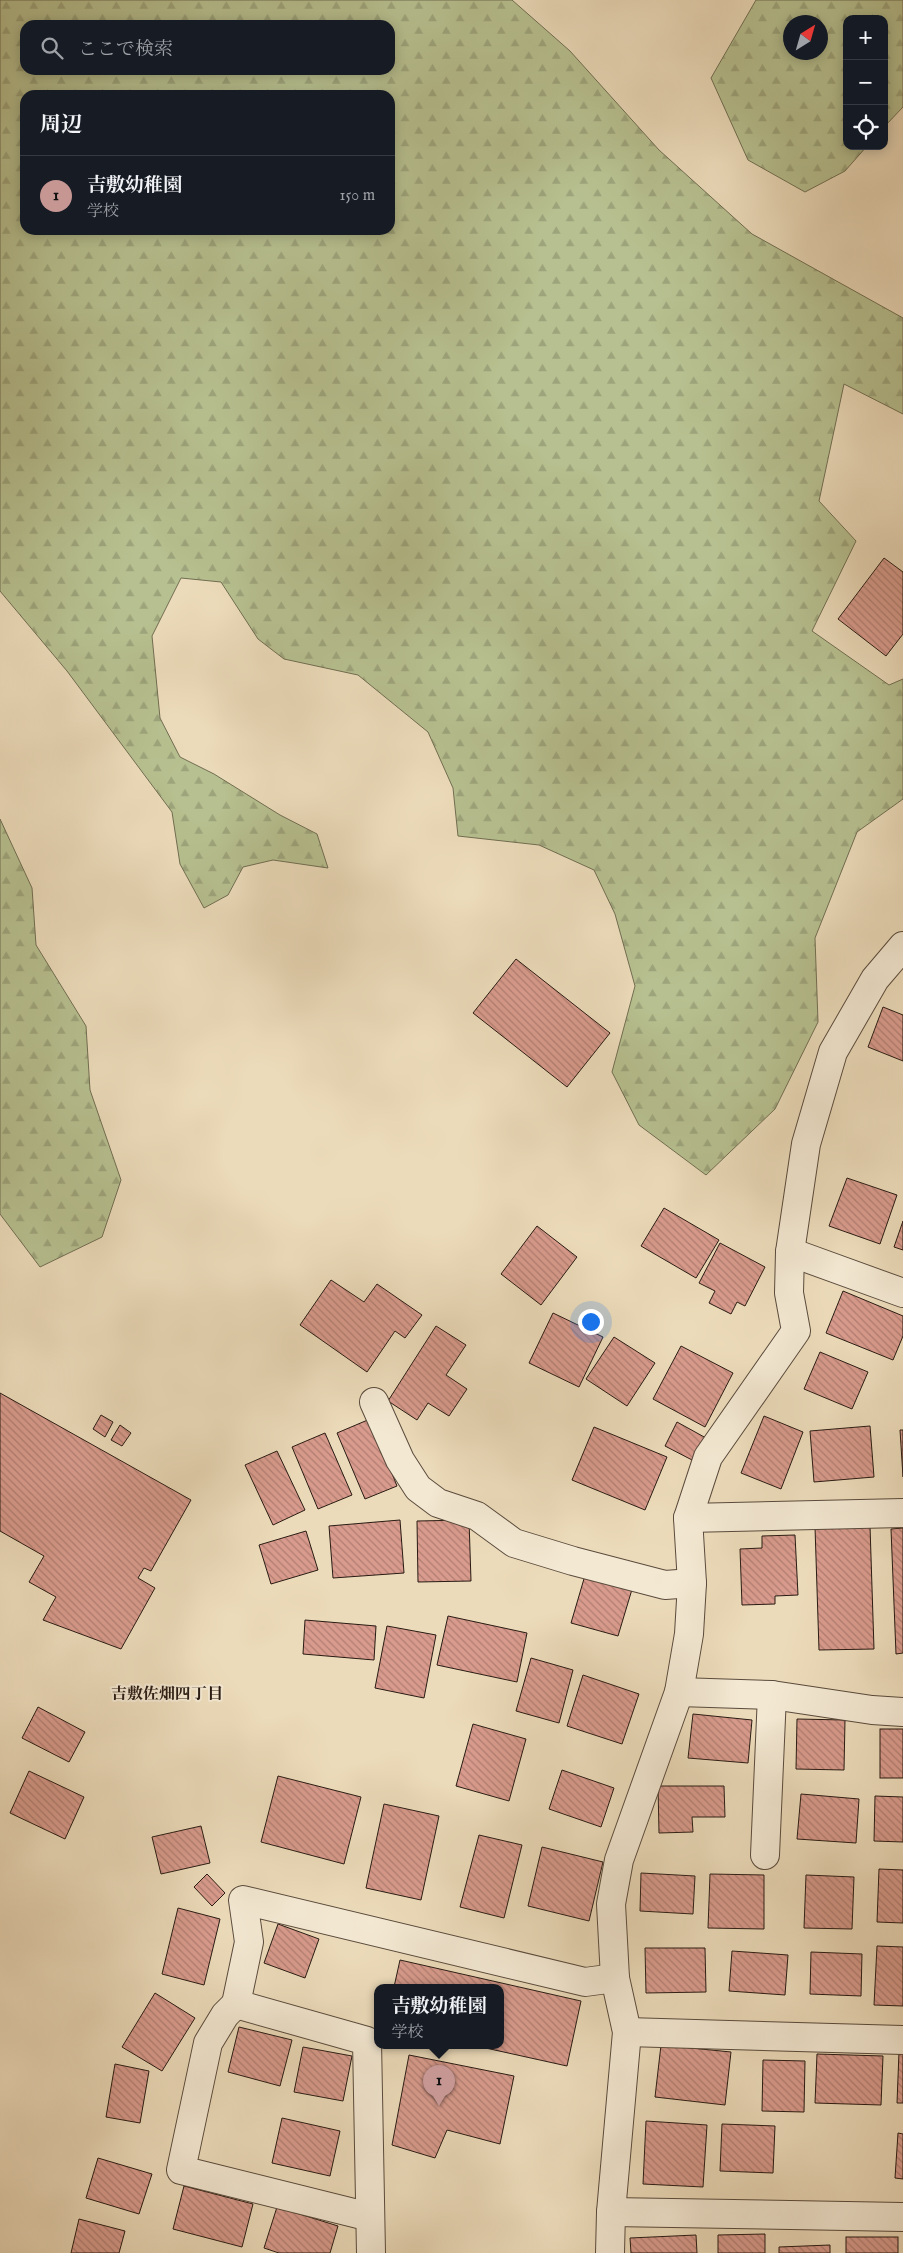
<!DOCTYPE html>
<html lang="ja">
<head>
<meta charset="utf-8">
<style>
	body { margin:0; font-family:"IM FELL English","Noto Serif JP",serif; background:#242831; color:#f1f3f6 }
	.controls { position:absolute; right:15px; top:15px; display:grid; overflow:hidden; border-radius:10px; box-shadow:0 2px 12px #0003 }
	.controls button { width:45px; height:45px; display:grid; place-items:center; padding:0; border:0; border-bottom:1px solid #363941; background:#171b24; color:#f1f3f6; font:25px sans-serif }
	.compass { position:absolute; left:783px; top:15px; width:45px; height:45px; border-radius:50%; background:#171b24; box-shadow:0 2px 12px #0003; rotate:37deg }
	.you { position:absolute; left:590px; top:1321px; width:18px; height:18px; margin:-12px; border:4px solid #fff; border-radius:50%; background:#1a73e8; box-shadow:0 0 0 8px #1a73e833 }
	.badge { display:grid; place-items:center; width:32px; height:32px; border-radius:50%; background:#c59692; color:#111; font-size:16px; font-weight:700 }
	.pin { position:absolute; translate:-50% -41px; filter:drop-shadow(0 1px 2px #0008) }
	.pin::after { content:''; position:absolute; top:26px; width:18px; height:15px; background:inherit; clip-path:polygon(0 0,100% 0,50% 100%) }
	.popup { position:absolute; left:374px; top:1984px; width:130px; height:65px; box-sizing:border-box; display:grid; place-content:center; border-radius:10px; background:#171b24; filter:drop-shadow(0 1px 4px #0005); font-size:16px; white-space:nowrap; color:#9ea1a6 }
	.popup b { font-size:19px; color:#f1f3f6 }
	.popup::after { content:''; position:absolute; left:50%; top:100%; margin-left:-10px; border:10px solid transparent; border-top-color:#171b24 }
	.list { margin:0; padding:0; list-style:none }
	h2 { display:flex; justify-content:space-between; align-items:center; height:65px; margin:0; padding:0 20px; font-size:21px }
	h2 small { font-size:16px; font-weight:400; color:#9ea1a6 }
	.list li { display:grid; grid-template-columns:32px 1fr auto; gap:15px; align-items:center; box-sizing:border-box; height:80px; padding:0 20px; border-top:1px solid #363941 }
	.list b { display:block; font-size:19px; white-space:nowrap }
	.list p { margin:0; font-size:16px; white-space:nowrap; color:#9ea1a6 }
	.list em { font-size:16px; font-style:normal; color:#9ea1a6 }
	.icon { flex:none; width:28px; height:28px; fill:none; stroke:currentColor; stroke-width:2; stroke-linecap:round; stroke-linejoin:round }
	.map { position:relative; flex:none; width:903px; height:2253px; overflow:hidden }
	.search { position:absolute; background:#171b24; box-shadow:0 2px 12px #0003; left:20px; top:20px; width:375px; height:55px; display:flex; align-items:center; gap:12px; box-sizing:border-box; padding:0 18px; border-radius:15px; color:#9ea1a6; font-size:19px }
	.panel { position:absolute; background:#171b24; box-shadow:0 2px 12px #0003; left:20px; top:90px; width:375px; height:145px; border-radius:15px }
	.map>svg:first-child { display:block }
	.forest { fill:url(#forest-firs); stroke:#706e52; fill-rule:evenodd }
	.building { fill:url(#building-back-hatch); stroke:#291b13 }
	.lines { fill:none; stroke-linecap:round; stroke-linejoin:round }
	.street-casing { stroke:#5a4b3d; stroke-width:30 }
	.street { stroke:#f3e8d2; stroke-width:28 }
	.labels { text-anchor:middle; stroke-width:4; stroke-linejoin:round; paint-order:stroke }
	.neighbourhood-label { font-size:16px; font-weight:bold; fill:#291b13; stroke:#f3e8d2 }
</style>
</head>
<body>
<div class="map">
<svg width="903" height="2253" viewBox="0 0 903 2253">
	<defs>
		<pattern id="forest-firs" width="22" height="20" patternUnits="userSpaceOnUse" patternTransform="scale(1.25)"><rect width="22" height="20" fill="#b7c090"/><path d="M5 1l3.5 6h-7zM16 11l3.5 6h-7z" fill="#9da47b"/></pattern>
		<pattern id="building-back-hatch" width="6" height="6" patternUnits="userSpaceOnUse" patternTransform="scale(1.25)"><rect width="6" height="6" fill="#d99b8d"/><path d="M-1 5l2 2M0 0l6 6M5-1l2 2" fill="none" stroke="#b07e72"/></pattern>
	</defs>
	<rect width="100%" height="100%" fill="#ecdbba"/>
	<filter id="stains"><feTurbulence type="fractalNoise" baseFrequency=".004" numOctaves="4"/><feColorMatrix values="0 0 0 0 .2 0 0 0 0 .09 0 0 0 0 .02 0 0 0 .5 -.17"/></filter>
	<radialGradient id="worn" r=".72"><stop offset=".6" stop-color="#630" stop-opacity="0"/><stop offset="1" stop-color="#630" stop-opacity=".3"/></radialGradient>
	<g class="forest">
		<path d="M 0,0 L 512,0 L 570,51 L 659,150 L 752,234 L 903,318 L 903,414 L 844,384 L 819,501 L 856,541 L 812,631 L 889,685 L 903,679 L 903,799 L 857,832 L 815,938 L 818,1022 L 775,1109 L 706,1175 L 639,1125 L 612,1072 L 635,986 L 615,914 L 594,870 L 539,845 L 458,836 L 453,788 L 428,732 L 358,675 L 284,659 L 258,639 L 221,582 L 181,578 L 152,636 L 160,718 L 180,757 L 214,774 L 280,815 L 317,834 L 328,868 L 273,860 L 243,867 L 228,895 L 204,908 L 180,864 L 172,812 L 67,671 L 0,591 ZM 25,25 L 390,25 L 390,70 L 25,70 ZM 25,95 L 390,95 L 390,230 L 25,230 Z"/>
		<path d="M 756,0 L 903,0 L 903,107 L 884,127 L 884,19 L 847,19 L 847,146 L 867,146 L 845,171 L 805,192 L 748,160 L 711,78 ZM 790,22 L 820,22 L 820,52 L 790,52 Z"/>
		<polygon points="0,819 32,888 36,945 86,1026 90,1090 121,1180 102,1237 40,1267 0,1214"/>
	</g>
	<g class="building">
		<polygon points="884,558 903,572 903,634 886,656 838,619"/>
		<polygon points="516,959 610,1033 567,1087 473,1013"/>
		<polygon points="883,1007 903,1015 903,1061 868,1047"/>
		<polygon points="847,1178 897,1195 880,1244 829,1226"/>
		<polygon points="664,1208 719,1240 696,1278 641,1246"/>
		<polygon points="903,1221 903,1250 894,1247"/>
		<polygon points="537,1226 577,1257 541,1305 501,1274"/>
		<polygon points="720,1243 765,1267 745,1306 737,1302 731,1314 709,1303 715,1291 699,1283"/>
		<polygon points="331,1280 364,1302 377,1284 422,1315 405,1338 395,1331 367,1372 300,1325"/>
		<polygon points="843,1291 903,1316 903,1336 893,1360 826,1333"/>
		<polygon points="553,1313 603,1337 579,1387 529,1363"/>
		<polygon points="436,1326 466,1345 446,1375 467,1389 449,1416 428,1403 417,1420 388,1401"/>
		<polygon points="614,1337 655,1363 627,1406 586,1379"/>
		<polygon points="681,1346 733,1373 705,1427 653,1399"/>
		<polygon points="820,1352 868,1372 852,1409 804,1389"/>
		<polygon points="0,1393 191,1500 151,1571 144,1568 138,1578 155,1588 121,1649 43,1620 56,1597 29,1582 44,1556 0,1531"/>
		<polygon points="101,1415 113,1422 105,1437 93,1429"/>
		<polygon points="764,1416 803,1432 781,1489 741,1473"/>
		<polygon points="370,1419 397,1486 365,1499 337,1433"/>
		<polygon points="677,1422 706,1438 694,1461 665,1446"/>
		<polygon points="120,1425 131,1433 122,1446 111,1440"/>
		<polygon points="870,1426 874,1477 814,1482 810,1431"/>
		<polygon points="594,1427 667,1457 645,1510 572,1480"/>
		<polygon points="900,1430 903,1430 903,1477"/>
		<polygon points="325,1433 352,1495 318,1509 292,1447"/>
		<polygon points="277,1451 305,1510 273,1525 245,1465"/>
		<polygon points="400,1520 404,1573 333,1578 329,1526"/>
		<polygon points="469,1520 471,1581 418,1582 417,1521"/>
		<polygon points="870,1526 874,1649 819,1650 815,1527"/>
		<polygon points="903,1528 903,1653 896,1654 891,1529"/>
		<polygon points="306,1531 318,1570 271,1584 259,1545"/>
		<polygon points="795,1535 798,1595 775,1596 775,1604 742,1605 740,1549 762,1548 762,1536"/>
		<polygon points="586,1572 633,1586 618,1636 571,1623"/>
		<polygon points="448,1616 527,1633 517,1682 437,1665"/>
		<polygon points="305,1620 376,1626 374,1660 303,1654"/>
		<polygon points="387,1626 436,1635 424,1698 375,1688"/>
		<polygon points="531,1658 573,1670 559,1723 516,1711"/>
		<polygon points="583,1675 639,1694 622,1744 567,1726"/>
		<polygon points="38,1707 85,1732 69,1762 22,1738"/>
		<polygon points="693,1714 752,1720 748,1763 688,1758"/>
		<polygon points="797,1719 845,1720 844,1770 796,1769"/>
		<polygon points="473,1724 526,1739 509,1801 456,1786"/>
		<rect x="880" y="1729" width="23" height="49"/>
		<polygon points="562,1770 614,1788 601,1827 549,1809"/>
		<polygon points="29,1771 84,1797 65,1839 10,1813"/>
		<polygon points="278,1776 361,1797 344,1864 261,1842"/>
		<polygon points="658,1786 724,1786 725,1817 692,1817 693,1832 659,1833"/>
		<polygon points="801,1794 859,1799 856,1843 797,1839"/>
		<polygon points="875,1796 903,1797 903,1842 874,1841"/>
		<polygon points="384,1804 439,1816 421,1900 366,1888"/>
		<polygon points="201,1826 210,1863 161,1874 152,1837"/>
		<polygon points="479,1835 522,1845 504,1918 460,1907"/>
		<polygon points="542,1847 603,1862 589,1921 528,1906"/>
		<polygon points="879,1869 903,1870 903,1923 877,1922"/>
		<polygon points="641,1873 695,1876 693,1914 640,1911"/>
		<polygon points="207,1874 225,1893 212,1906 194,1887"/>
		<polygon points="710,1874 764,1875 764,1929 708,1928"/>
		<polygon points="806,1875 854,1877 852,1929 804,1928"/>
		<polygon points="178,1908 220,1919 204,1985 162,1974"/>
		<polygon points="278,1924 319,1939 305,1978 264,1963"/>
		<polygon points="877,1946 903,1947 903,2006 874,2005"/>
		<polygon points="645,1948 705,1948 706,1992 646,1993"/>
		<polygon points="732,1951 788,1955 785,1995 729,1991"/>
		<polygon points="811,1952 862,1954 861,1996 810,1994"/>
		<polygon points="400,1960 581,2001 567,2066 472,2045 500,2045 500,1987 394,1987"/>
		<polygon points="155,1993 195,2018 162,2071 122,2047"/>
		<polygon points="239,2027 292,2040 280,2086 228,2072"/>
		<polygon points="661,2045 731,2052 725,2105 655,2097"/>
		<polygon points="303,2047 352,2056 343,2101 294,2092"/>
		<polygon points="899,2052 903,2053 903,2103 897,2103"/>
		<polygon points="817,2054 883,2056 881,2105 815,2103"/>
		<polygon points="409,2055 514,2076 500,2144 447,2130 435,2158 392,2145"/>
		<polygon points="763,2060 805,2061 804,2112 762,2111"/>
		<polygon points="115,2064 149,2071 140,2123 106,2117"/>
		<polygon points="282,2118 340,2131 330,2176 272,2163"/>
		<polygon points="646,2121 707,2125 703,2187 643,2184"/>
		<polygon points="722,2124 775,2126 773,2173 720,2171"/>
		<polygon points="898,2133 903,2134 903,2179 895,2178"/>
		<polygon points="98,2158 152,2174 139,2214 86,2198"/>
		<polygon points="184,2186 253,2204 242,2247 173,2229"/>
		<polygon points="277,2207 338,2226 330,2253 279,2253 264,2248"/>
		<polygon points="79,2219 125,2231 119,2253 71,2253"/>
		<polygon points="765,2234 765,2253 718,2253 718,2235"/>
		<polygon points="696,2235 697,2253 631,2253 630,2238"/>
		<rect x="846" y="2237" width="52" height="16"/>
		<polygon points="830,2245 830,2253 779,2253 779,2247"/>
	</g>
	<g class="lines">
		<g class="street-casing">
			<g id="street">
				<polyline points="790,1252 903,1293"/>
				<polyline points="374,1402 400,1460 418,1488 438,1503 477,1516 514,1543 573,1561 665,1585 692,1583"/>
				<polyline points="688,1518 903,1513"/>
				<polyline points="679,1692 772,1695 872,1710 903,1712"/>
				<polyline points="765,1855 772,1695"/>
				<polyline points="236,2004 225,2015 208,2043 181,2170 370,2217"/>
				<polyline points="627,2032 903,2040"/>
				<polyline points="611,2212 903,2217"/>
				<polyline points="371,2253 367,2041 236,2004 249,1942 243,1900 585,1982 615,1978"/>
				<polyline points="610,2253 611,2212 627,2032 615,1978 611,1904 619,1860 679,1692 689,1634 692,1583 688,1518 708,1457 796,1331 789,1293 790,1252 806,1144 833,1052 875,979 903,946"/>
			</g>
		</g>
		<use href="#street" class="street"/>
	</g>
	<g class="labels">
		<g class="neighbourhood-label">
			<text x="167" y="1699">吉敷佐畑四丁目</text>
		</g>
	</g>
	<rect width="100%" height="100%" filter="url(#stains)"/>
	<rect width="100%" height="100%" fill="url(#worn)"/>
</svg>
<div class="controls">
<button>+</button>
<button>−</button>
<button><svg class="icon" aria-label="locate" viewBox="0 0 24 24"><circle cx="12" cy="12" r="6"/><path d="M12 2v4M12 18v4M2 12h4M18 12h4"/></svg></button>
</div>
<svg class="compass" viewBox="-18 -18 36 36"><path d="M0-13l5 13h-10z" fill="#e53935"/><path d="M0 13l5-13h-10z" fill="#9ea1a6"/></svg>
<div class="you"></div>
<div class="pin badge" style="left:439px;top:2106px">1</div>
<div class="popup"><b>吉敷幼稚園</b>学校</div>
<div class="search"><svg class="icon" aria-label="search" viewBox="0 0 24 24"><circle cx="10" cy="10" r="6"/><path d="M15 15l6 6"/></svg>ここで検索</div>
<section class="panel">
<h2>周辺<small></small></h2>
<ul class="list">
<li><span class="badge">1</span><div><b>吉敷幼稚園</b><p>学校</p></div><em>150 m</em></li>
</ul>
</section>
</div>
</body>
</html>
